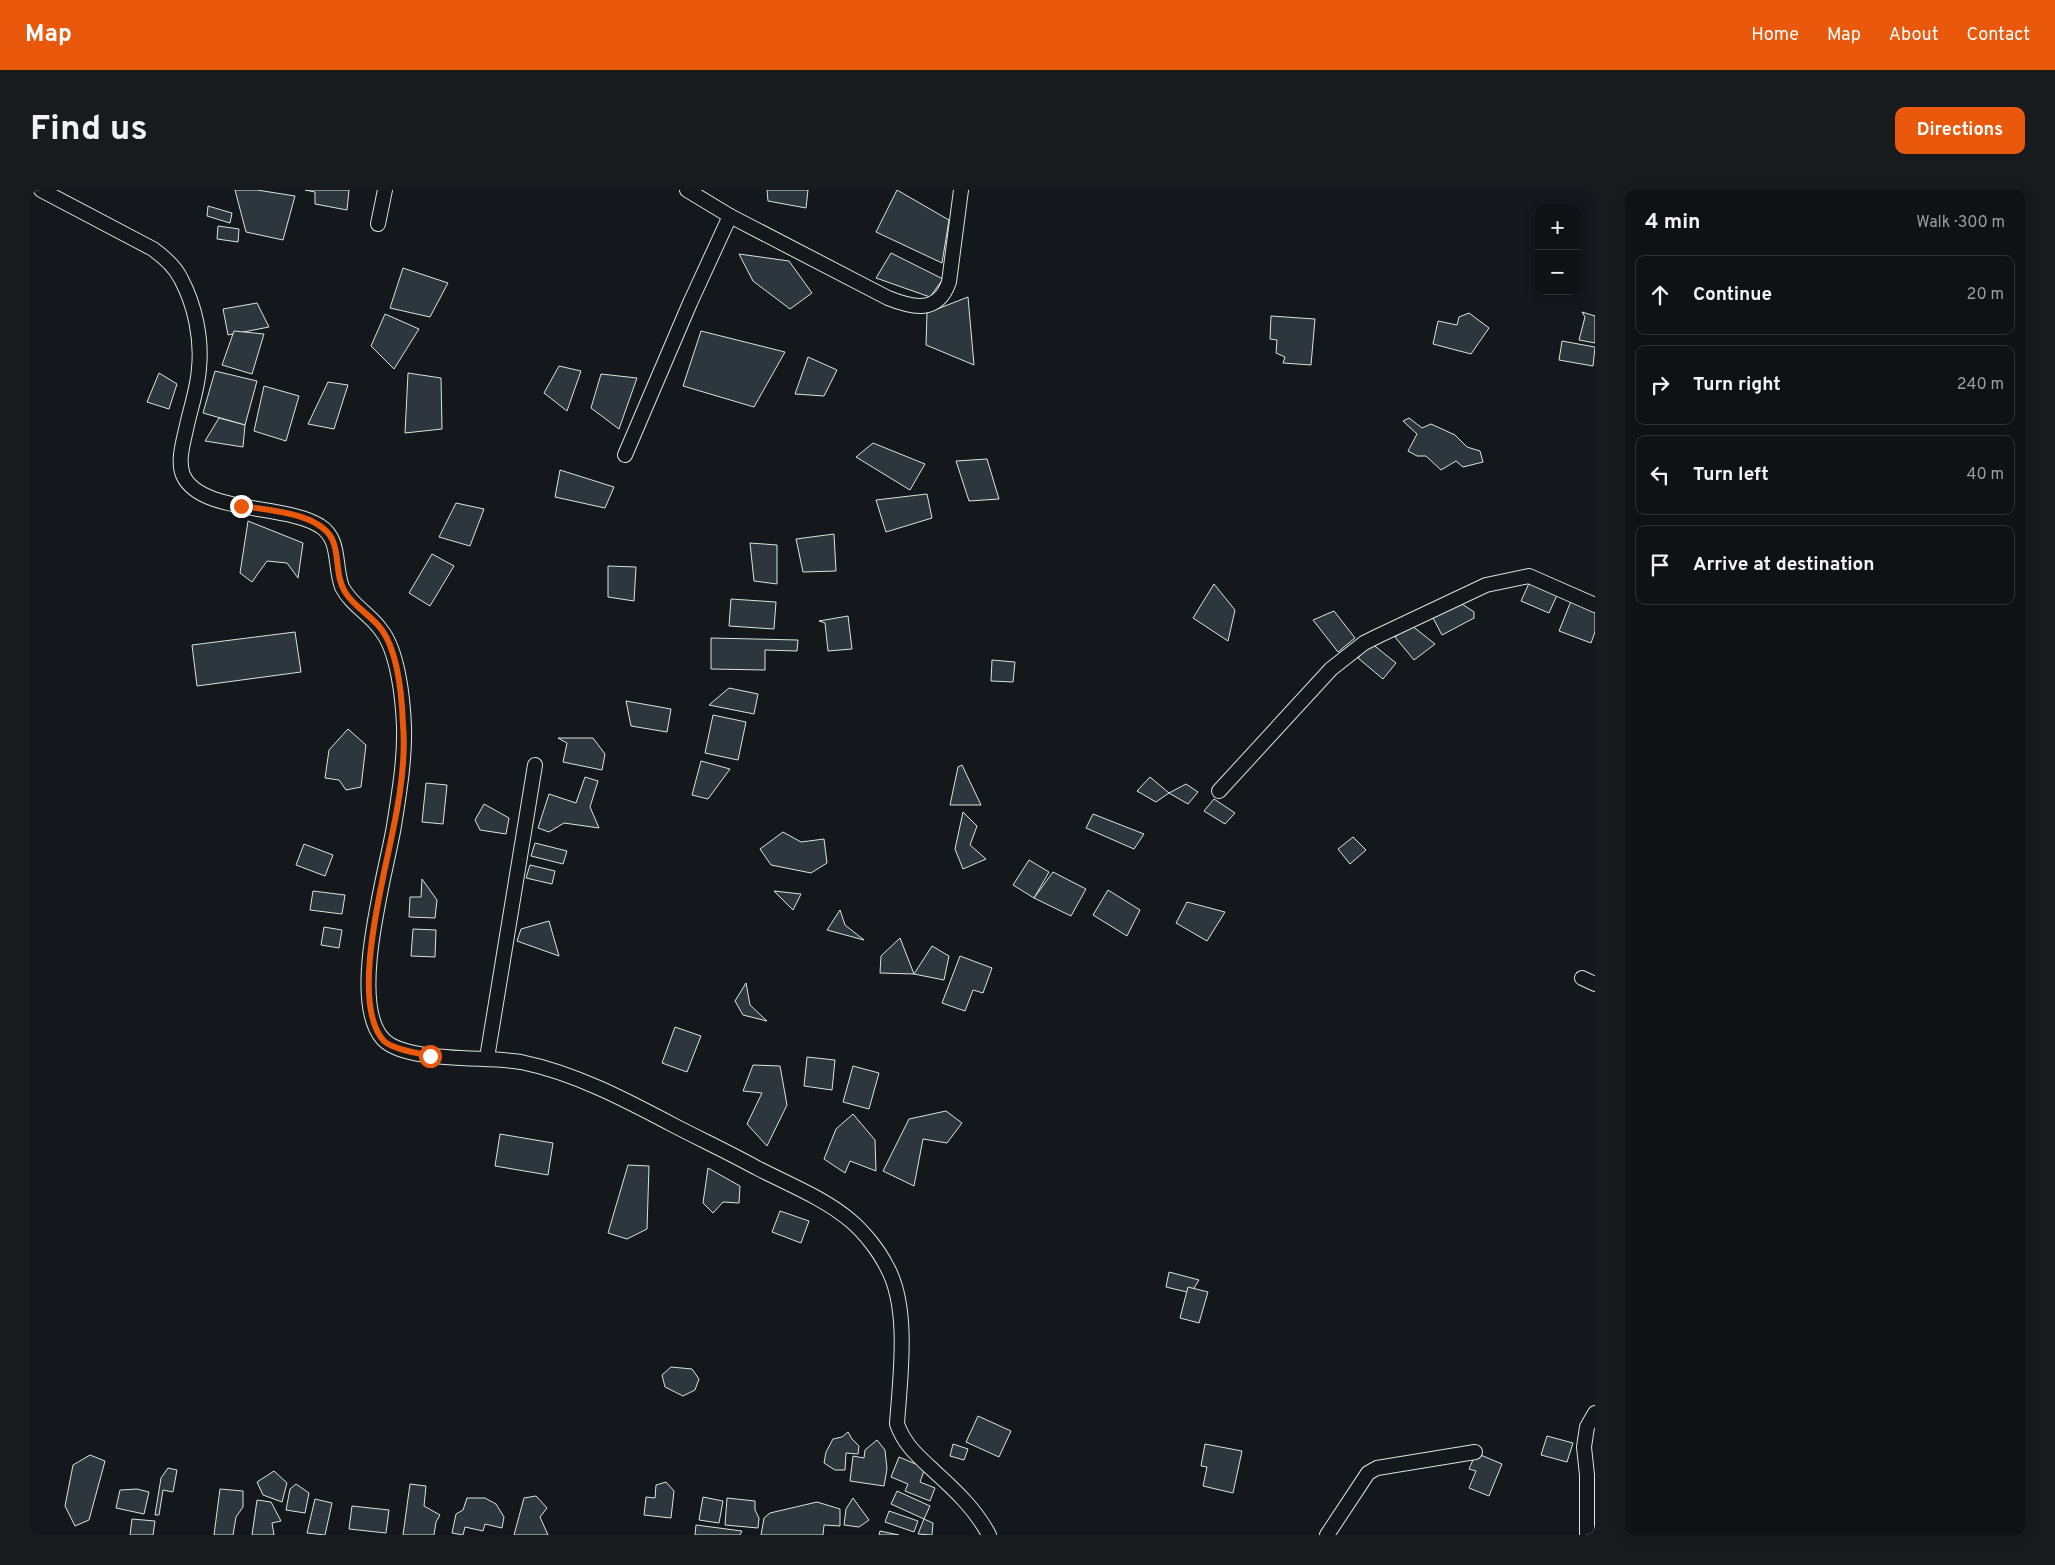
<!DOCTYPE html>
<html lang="en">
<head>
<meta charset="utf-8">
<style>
	body { margin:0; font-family:Overpass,sans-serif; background:#181b1e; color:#f1f3f6 }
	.controls { position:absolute; right:15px; top:15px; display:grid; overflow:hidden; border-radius:10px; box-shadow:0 2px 12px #0003 }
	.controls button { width:45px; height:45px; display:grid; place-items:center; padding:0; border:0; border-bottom:1px solid #2f3234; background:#0f1215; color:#f1f3f6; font:25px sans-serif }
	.stop { position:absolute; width:15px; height:15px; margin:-11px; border:4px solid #ea580c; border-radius:50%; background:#fff }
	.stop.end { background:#ea580c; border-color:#fff; box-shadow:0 1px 5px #0008 }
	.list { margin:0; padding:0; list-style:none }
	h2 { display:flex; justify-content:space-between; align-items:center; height:65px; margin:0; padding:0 20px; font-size:21px }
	h2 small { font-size:16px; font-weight:400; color:#9b9ea0 }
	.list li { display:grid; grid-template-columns:32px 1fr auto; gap:15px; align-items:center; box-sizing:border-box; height:80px; margin:0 10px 10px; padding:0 10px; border:1px solid #2f3234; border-radius:10px }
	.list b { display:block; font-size:19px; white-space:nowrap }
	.list em { font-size:16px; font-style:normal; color:#9b9ea0 }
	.icon { flex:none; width:28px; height:28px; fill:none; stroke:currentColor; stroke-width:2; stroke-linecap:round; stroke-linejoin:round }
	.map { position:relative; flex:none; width:1565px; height:1345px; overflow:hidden; border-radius:10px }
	header { display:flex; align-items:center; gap:30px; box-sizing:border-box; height:70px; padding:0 25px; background:#ea580c; color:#fff }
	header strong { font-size:24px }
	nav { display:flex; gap:28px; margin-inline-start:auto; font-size:18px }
	.intro { display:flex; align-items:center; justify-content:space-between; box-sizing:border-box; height:120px; padding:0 30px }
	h1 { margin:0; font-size:35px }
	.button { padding:12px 22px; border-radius:10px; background:#ea580c; color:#fff; font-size:18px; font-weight:700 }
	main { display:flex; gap:30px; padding:0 30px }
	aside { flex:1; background:#0f1215; border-radius:10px; box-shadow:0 2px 12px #0003 }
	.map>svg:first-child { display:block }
	.building { fill:#2c363c; stroke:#d8e6dc }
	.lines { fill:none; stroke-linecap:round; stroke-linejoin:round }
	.street-casing { stroke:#d8e6dc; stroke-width:16 }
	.street { stroke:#14181c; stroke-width:14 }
	.route { stroke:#ea580c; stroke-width:6 }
</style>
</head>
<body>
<header>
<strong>Map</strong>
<nav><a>Home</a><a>Map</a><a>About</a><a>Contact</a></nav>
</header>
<div class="intro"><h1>Find us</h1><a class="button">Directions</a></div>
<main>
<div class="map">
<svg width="1565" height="1345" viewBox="0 0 1565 1345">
	<rect width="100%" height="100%" fill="#14181c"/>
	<g class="building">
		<polygon points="205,0 227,0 265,6 253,50 216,42"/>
		<polygon points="275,0 319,0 317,20 285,14 285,2"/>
		<polygon points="737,0 778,0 776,18 738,11"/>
		<polygon points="867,0 919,30 912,73 846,42"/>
		<polygon points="178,16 202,23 200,33 177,26"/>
		<polygon points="188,36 209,39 208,52 187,49"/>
		<polygon points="861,63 913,89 900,107 846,88"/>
		<polygon points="709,64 759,71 782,103 760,119 723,91"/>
		<polygon points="373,78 418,93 400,127 360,118"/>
		<polygon points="938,107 944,175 896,155 897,123"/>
		<polygon points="227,113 239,137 198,145 193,119"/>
		<polygon points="1552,122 1565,126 1565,153 1549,150 1555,127"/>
		<polygon points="1439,123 1459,138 1441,164 1403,154 1408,131 1427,135 1429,127"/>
		<polygon points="355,124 389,139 364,179 341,156"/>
		<polygon points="1241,126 1285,129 1281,175 1253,173 1255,167 1246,163 1247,150 1240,149"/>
		<polygon points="204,141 234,144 222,184 192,175"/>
		<polygon points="671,141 755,162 724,217 653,196"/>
		<polygon points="1532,151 1565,157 1563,176 1529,170"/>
		<polygon points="778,167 807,180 794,206 765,204"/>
		<polygon points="529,176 551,181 537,221 514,203"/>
		<polygon points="185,181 227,191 215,235 173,223"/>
		<polygon points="129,183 147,194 139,219 117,212"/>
		<polygon points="378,183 411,188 412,239 375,243"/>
		<polygon points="571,184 607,188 589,239 561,218"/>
		<polygon points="298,192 318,195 304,239 278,234"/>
		<polygon points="234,196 269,206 256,251 224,241"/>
		<polygon points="189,228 215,235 213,257 175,251"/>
		<polygon points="1379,228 1392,238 1401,234 1425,245 1437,257 1450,261 1453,272 1433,277 1426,271 1411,280 1396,266 1387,266 1378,261 1387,244 1373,231"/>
		<polygon points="843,253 895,274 880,300 826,267"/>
		<polygon points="957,269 969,309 939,311 926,271"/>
		<polygon points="530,280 584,297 575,318 525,307"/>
		<polygon points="897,304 902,328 856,342 846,310"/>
		<polygon points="426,313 454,319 440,356 409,347"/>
		<polygon points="218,331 273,353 268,388 257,373 237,371 222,392 210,383"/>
		<polygon points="804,344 806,381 773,382 766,349"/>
		<polygon points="720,353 747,355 747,394 724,391"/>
		<polygon points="402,364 424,376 400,416 379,403"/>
		<polygon points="578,376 606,377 604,411 578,407"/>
		<polygon points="1500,391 1528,403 1519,423 1491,411"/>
		<polygon points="1184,394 1205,420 1198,451 1163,428"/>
		<polygon points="701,409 746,412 744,439 699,436"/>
		<polygon points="1541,411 1565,420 1565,442 1561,453 1529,441"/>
		<polygon points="1429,412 1444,422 1444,428 1412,445 1402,426"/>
		<polygon points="1304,421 1325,448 1308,462 1283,430"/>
		<polygon points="818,426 822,459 798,461 795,433 789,431"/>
		<polygon points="1381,435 1405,454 1384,470 1365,447"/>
		<polygon points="265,442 271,482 167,496 162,455"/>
		<polygon points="681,448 768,450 767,461 735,460 735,480 681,479"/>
		<polygon points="1341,453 1366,473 1353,489 1328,468"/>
		<polygon points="962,470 985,472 983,492 961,491"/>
		<polygon points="699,498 728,504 724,524 679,515"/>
		<polygon points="596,511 641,519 637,542 601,536"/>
		<polygon points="683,525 716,532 708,570 675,563"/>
		<polygon points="318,539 336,555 331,597 316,600 309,590 295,588 299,560"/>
		<polygon points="528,548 563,548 575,564 572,580 533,572 537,553"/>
		<polygon points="671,571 700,579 678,609 662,605"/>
		<polygon points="932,575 951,615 920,615 928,577"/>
		<polygon points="555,587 568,591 560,617 569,638 534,633 519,642 508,638 519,604 546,613"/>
		<polygon points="1120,587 1139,603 1126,612 1107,601"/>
		<polygon points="396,593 417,595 413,634 392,632"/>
		<polygon points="1156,594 1168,602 1158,614 1139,603"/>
		<polygon points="1184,609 1205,623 1195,634 1174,621"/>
		<polygon points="454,614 479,628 476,644 450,640 445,630"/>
		<polygon points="933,622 947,636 940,655 956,669 933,679 925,659"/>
		<polygon points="1063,624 1114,644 1104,659 1056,638"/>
		<polygon points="753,642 771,652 794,649 797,673 781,683 741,675 730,659"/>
		<polygon points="1323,647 1336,660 1320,674 1308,659"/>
		<polygon points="505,653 537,661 533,674 501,666"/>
		<polygon points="274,654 303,665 295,686 266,675"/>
		<polygon points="999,670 1019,682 1004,708 983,695"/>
		<polygon points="500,675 525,681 522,694 496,688"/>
		<polygon points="1023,682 1056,699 1041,726 1004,708"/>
		<polygon points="392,689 407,710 405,728 379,727 380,707 391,707"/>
		<polygon points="1078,700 1110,720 1097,746 1063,725"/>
		<polygon points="283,701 315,705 312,724 280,720"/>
		<polygon points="744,701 771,704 763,720"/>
		<polygon points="1157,712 1195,722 1177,751 1146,733"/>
		<polygon points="810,720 815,735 834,750 797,740"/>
		<polygon points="519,731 529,766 487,751 491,739"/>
		<polygon points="294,737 312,740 309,758 291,755"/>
		<polygon points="383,739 406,740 405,767 381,766"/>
		<polygon points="870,748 884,784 850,783 851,766"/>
		<polygon points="902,756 919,766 914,790 884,784"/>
		<polygon points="930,766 962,778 953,803 943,800 935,821 912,813"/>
		<polygon points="716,793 720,815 737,831 713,825 705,811"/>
		<polygon points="645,837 671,846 657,882 632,873"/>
		<polygon points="777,867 805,870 802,900 774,896"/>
		<polygon points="723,875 750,876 757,915 737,956 717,934 732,903 713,901"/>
		<polygon points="823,876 849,883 839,919 813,912"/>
		<polygon points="916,921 932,933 917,953 893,949 884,996 853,981 879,929"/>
		<polygon points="823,924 845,950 846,981 820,971 815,983 794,969 806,939"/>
		<polygon points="470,944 523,953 518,985 465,976"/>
		<polygon points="598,975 619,976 617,1039 597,1049 578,1043"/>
		<polygon points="678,978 710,996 709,1013 693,1012 683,1023 673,1013"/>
		<polygon points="750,1021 779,1031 771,1053 742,1042"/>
		<polygon points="1139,1082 1169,1090 1161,1103 1136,1097"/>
		<polygon points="1158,1097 1178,1102 1169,1133 1150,1128"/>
		<polygon points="641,1177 662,1179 669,1189 665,1200 653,1206 635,1197 632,1185"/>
		<polygon points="948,1226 981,1241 969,1267 936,1252"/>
		<polygon points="818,1242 822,1249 829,1256 828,1264 816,1263 815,1280 805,1280 794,1273 796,1262 803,1249 812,1247"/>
		<polygon points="1517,1246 1543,1253 1537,1272 1511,1265"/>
		<polygon points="847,1250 855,1260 857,1279 854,1296 820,1291 823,1266 834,1268 835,1260"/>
		<polygon points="923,1254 938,1259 934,1270 920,1266"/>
		<polygon points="1175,1254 1212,1261 1203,1303 1173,1296 1177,1277 1171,1276"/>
		<polygon points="1446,1263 1472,1274 1459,1306 1439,1298 1446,1281 1439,1279"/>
		<polygon points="60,1265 75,1271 59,1330 45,1336 35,1316 43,1275"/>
		<polygon points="869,1267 895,1278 890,1292 905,1298 900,1311 875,1301 878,1294 861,1287"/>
		<polygon points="138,1278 147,1280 143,1302 133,1300 129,1325 125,1325 131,1288"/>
		<polygon points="244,1281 257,1293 252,1312 233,1305 227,1292"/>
		<polygon points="636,1292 644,1301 641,1328 614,1325 616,1307 625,1308 626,1295"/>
		<polygon points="266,1294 279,1303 275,1323 256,1320 260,1299"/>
		<polygon points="380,1294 396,1296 394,1316 410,1325 406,1332 404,1345 373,1345"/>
		<polygon points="107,1299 119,1302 114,1324 86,1318 90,1300"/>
		<polygon points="190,1299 213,1301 213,1317 206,1327 203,1345 184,1345"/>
		<polygon points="867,1301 900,1316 894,1329 861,1314"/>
		<polygon points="506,1306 517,1318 510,1327 518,1345 484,1345 494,1308"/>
		<polygon points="673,1307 693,1311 689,1333 669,1330"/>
		<polygon points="437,1308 455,1308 466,1314 474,1327 472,1338 455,1334 453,1341 435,1337 433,1345 422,1343 426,1324 433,1320"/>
		<polygon points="697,1308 725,1311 725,1320 729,1328 728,1338 695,1335"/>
		<polygon points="823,1308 839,1330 829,1337 814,1335 816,1319"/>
		<polygon points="285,1309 302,1313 295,1345 277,1343"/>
		<polygon points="227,1310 241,1312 251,1331 242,1333 244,1345 222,1345"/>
		<polygon points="787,1312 810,1319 810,1336 794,1335 793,1345 731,1345 734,1328 740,1323"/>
		<polygon points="322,1316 359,1320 356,1343 319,1339"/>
		<polygon points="859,1321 888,1331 884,1342 855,1332"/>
		<polygon points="102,1329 125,1331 123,1345 100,1345"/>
		<polygon points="894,1329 903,1333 902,1345 888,1344"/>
		<polygon points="666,1335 712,1341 710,1345 665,1345"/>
		<polygon points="850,1341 869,1345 849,1345"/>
	</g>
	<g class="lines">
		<g class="street-casing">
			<g id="street">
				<path d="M 11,0 L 123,59 C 134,67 145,76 151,89 C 165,115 172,149 169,178 C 168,197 161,217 157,235 C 154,250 147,270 153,285 C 170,324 257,314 290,336 C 311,349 304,376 312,397 C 321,415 340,424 351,440 C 368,461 373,509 374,537 C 375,569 369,604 364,636 C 356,684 318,811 353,849 C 375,873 457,866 491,872 C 545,883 596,910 645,936 C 672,950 700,963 727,978 C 758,994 794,1008 821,1031 C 835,1043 849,1061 857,1077 C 880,1118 870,1188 867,1234 C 875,1256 889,1267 905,1282 C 926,1301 946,1320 959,1345"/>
				<path d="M 657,0 L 700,26 L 858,108 C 883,118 908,124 919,92 L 931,0"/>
				<polyline points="348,34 355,0"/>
				<polyline points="595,265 660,113 700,26"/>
				<polyline points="1189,601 1301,479 1334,453 1348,446 1456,395 1499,386 1565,415"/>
				<polyline points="1552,788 1565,794"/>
				<polyline points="457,868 505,575"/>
				<polyline points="1297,1345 1338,1283 1347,1278 1445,1262"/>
				<polyline points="1557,1345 1557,1285 1554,1257 1557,1237 1565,1223"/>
			</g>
		</g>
		<use href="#street" class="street"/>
	</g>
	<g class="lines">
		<path class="route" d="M 211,316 C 238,320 295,323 304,354 C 309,370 306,387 315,402 C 324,417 341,425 352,440 C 368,463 372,507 373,535 C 376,569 370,607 363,640 C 354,687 319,814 354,851 C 362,859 388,863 400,866"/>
	</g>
</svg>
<div class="controls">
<button>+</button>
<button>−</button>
</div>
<div class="stop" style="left:400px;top:866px"></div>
<div class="stop end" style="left:211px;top:316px"></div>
</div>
<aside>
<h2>4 min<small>Walk · 300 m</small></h2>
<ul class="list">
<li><svg class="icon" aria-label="ahead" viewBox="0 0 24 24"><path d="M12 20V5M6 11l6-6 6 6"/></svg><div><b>Continue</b></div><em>20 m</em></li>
<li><svg class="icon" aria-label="right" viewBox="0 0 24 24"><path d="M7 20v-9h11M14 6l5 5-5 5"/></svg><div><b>Turn right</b></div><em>240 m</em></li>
<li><svg class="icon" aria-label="left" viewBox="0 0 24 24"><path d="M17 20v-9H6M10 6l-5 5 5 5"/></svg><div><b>Turn left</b></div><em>40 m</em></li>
<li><svg class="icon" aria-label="arrive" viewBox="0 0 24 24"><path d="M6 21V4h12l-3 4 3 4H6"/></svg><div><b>Arrive at destination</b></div></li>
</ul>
</aside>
</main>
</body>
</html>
